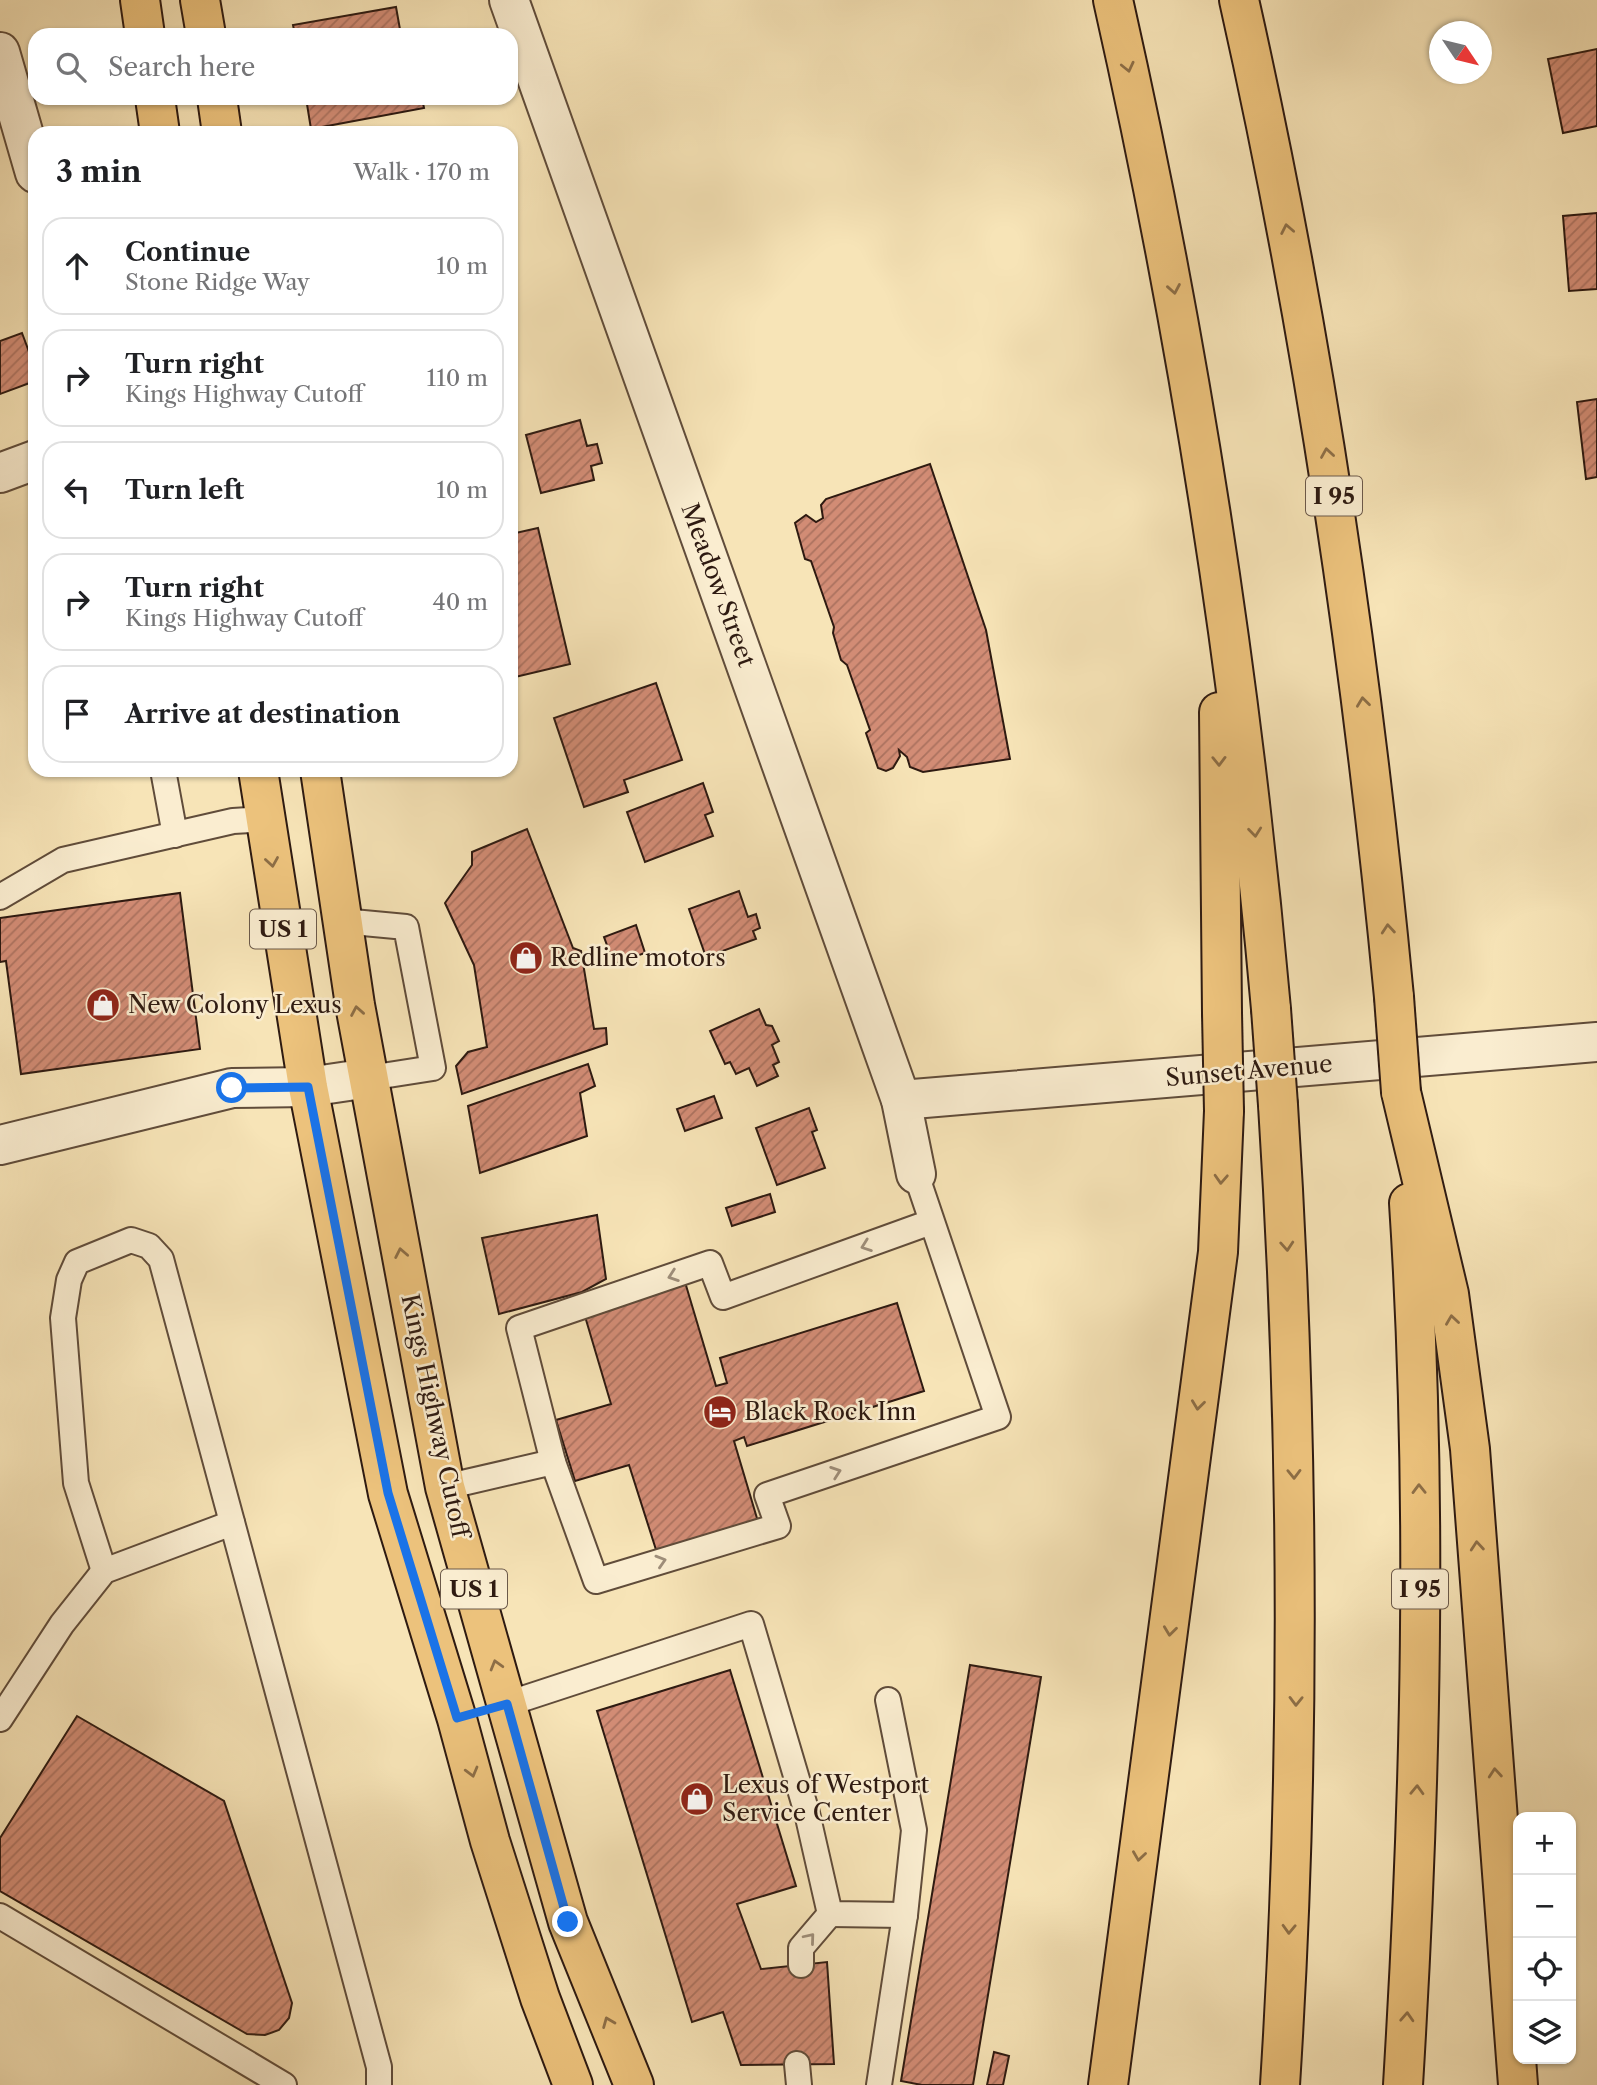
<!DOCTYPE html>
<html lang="en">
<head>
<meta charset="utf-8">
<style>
	body { margin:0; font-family:"Libre Caslon Text",serif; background:#f6f6f6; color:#202124 }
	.controls { position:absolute; right:21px; bottom:21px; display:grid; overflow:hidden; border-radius:14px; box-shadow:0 2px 5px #0004 }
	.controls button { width:63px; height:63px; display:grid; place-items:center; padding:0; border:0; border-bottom:2px solid #e0e0e0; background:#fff; color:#202124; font:35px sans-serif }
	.compass { position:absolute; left:1429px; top:21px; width:63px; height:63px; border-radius:50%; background:#fff; box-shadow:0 2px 5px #0004; rotate:125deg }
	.stop { position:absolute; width:21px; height:21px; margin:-16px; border:5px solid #1a73e8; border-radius:50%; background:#fff }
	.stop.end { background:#1a73e8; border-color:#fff; box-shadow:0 2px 7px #0008 }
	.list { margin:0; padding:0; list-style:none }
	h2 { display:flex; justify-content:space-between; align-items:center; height:91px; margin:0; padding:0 28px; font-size:30px }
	h2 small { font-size:23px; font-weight:400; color:#757577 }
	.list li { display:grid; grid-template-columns:46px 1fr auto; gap:21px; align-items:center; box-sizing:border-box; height:98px; margin:0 14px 14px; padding:0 14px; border:2px solid #e0e0e0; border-radius:21px }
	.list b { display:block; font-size:26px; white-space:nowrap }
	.list p { margin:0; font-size:23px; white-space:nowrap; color:#757577 }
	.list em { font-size:23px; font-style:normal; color:#757577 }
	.icon { flex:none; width:38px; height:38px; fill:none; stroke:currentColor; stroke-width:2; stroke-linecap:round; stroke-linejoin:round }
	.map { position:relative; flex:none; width:1597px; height:2085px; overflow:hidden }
	.search { position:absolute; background:#fff; box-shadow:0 2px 5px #0004; left:28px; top:28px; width:490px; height:77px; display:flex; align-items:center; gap:18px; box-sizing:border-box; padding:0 24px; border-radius:21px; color:#757577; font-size:26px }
	.panel { position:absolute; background:#fff; box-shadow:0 2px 5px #0004; left:28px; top:126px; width:490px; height:651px; border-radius:21px }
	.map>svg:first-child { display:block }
	.building { fill:url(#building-hatch); stroke:#2e1a11; stroke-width:2 }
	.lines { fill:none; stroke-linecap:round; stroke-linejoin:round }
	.lane-casing { stroke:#604c3a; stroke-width:28 }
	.street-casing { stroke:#604c3a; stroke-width:42 }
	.primary-casing { stroke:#2e1a11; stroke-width:42 }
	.highway-casing { stroke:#2e1a11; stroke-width:42 }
	.lane { stroke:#faedd0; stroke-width:24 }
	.street { stroke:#faedd0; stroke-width:38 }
	.primary { stroke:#ecc27c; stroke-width:38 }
	.highway { stroke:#ecc27c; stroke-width:38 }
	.highway-bridge-casing { stroke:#2e1a11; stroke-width:42; stroke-linecap:butt }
	.highway-bridge { stroke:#ecc27c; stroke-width:38 }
	.oneway { stroke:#8d6e46 }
	.oneway2 { stroke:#9e8e7a }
	.route { stroke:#1a73e8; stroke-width:9 }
	.labels { text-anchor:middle; stroke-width:5; stroke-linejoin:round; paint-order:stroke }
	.shield { fill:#faedd0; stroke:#6b594a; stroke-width:2 }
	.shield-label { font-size:23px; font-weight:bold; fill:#2e1a11 }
	.street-label { font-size:24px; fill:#2e1a11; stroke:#faedd0 }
	.poi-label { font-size:24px; fill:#2e1a11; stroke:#faedd0; text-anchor:start }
</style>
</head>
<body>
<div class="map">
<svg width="1597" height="2085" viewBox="0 0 1597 2085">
	<defs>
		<pattern id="building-hatch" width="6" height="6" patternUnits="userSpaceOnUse" patternTransform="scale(1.75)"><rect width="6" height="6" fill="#d28c75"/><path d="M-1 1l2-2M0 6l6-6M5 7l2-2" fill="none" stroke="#ab725f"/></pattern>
	</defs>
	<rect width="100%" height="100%" fill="#f7e4b7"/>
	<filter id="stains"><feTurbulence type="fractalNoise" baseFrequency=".00286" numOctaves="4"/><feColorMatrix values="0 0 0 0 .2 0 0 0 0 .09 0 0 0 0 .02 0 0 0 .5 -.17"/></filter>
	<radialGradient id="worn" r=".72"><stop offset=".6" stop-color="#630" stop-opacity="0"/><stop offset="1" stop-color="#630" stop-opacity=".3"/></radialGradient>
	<g class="building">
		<polygon points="396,7 401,35 295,35 293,25"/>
		<polygon points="1597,49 1597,126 1563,133 1548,59"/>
		<polygon points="306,98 422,98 424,108 311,129"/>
		<polygon points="1597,213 1597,289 1569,291 1563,216"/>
		<polygon points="22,333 35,368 35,381 0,394 0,341"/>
		<polygon points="1597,399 1597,477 1586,479 1577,402"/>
		<polygon points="580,420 587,446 597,444 602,463 591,466 594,480 541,493 526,435"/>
		<polygon points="930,464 986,630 1010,759 923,772 910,767 907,757 899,750 900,756 893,768 886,771 878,768 866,733 870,730 847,665 841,660 833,633 834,627 811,561 805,559 795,523 806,515 816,522 823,518 821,505 826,499"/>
		<polygon points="538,528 570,664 511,678 511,534"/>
		<polygon points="656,683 682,760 624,780 628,792 584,807 554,718"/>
		<polygon points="703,783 713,812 705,815 713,836 645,862 627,812"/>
		<polygon points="527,829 573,948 581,951 594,1029 606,1028 607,1044 462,1094 456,1066 468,1052 487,1047 474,965 445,903 472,865 472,852"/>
		<polygon points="739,891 748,917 756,914 760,928 753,931 756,939 706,957 689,909"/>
		<polygon points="180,893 200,1049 21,1074 6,961 0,962 0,918"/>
		<polygon points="636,925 645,953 614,964 604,937"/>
		<polygon points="759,1009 766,1025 772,1026 779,1041 772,1045 779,1062 773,1065 778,1076 757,1086 749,1068 736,1074 730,1062 725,1064 710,1031"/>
		<polygon points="588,1064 595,1086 580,1093 587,1136 480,1173 468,1106"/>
		<polygon points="714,1096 722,1118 685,1131 677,1109"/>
		<polygon points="809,1108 817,1130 812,1132 825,1168 777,1185 756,1128"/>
		<polygon points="770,1194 775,1212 732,1226 726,1208"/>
		<polygon points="597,1215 606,1279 582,1292 499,1314 482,1238"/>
		<polygon points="685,1282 716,1386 727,1383 720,1358 897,1303 924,1391 747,1446 744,1437 734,1441 759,1525 658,1556 629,1465 575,1481 556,1420 611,1404 584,1313"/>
		<polygon points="970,1665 1041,1677 973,2085 922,2085 901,2081"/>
		<polygon points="730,1670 796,1886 737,1904 761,1969 827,1962 834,2064 741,2065 723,2012 692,2022 597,1711"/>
		<polygon points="77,1716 224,1801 292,2003 289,2018 279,2030 265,2035 247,2034 0,1891 0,1838"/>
		<polygon points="994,2052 1009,2056 1003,2085 987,2085"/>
	</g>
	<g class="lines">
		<g class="lane-casing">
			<g id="lane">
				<polyline points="163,770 175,835"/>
				<polyline points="0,897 63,860 233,821 266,819"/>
				<polyline points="342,921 406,927 433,1068 369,1078"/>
				<polyline points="916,1174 998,1417 767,1495 778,1526 596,1581 553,1462 519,1328 710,1263 723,1297 931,1222"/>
				<polyline points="445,1487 553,1462"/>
				<polyline points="104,1571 76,1483 63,1318 69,1280 77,1262 131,1240 149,1246 161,1259 379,2067 379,2085"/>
				<polyline points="507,1704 751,1624 807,1813 830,1914 905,1915"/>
				<polyline points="0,1719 62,1624 104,1571 232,1523"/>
				<polyline points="0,1916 284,2085"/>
				<polyline points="801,1965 801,1948 830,1914"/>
				<polyline points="797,2064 799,2085"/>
				<polyline points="879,2085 905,1915 914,1830 888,1700"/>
			</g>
		</g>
		<g class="street-casing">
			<g id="street">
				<polyline points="509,0 901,1100 916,1174"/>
				<polyline points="0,52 35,173"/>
				<polyline points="0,473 35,460"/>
				<polyline points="901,1100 1597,1042"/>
				<polyline points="0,1145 232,1088 308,1087 369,1078"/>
			</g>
		</g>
		<g class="primary-casing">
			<g id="primary">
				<polyline points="140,0 145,35"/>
				<polyline points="200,0 206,35"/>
				<polyline points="155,98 160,133"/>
				<polyline points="217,98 222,133"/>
				<polyline points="258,770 308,1087 388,1494 457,1719 490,1841 540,1998 573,2085"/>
				<polyline points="320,770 355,1005 445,1487 568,1922 634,2085"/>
			</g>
		</g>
		<g class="highway-casing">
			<g id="highway">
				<path d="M 1113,0 C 1188,333 1241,669 1271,1009"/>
				<path d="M 1239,0 C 1313,329 1362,661 1394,997"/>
				<polyline points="1219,712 1222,1013"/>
				<polyline points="1401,1092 1449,1294 1470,1449 1518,2085"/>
				<path d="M 1278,1105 C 1299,1432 1301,1758 1280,2085"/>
				<polyline points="1108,2085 1218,1252 1224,1111"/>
				<path d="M 1403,2085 C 1421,1791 1428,1496 1409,1203"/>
			</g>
		</g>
		<use href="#lane" class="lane"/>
		<use href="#street" class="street"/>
		<use href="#primary" class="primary"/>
		<use href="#highway" class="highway"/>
		<g class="highway-bridge-casing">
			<g id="highway-bridge">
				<polyline points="1394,997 1401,1092"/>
				<polyline points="1271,1009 1278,1105"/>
				<polyline points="1222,1013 1224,1111"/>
			</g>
		</g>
		<use href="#highway-bridge" class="highway-bridge"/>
	</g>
	<defs><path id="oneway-chevron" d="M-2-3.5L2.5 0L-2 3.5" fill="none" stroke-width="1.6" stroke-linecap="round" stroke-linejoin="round" transform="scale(1.75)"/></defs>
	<g class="oneway">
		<use href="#oneway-chevron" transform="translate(1128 67) rotate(77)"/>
		<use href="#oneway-chevron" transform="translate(1287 229) rotate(-101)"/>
		<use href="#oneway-chevron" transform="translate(1174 289) rotate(80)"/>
		<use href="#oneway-chevron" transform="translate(1327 453) rotate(-99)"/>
		<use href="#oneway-chevron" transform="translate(1363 702) rotate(-97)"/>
		<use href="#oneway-chevron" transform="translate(1219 761) rotate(89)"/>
		<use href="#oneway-chevron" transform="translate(1255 832) rotate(84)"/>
		<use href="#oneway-chevron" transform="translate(272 862) rotate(81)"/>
		<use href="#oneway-chevron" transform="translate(1388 929) rotate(-95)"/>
		<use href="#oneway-chevron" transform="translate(357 1011) rotate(-100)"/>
		<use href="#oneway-chevron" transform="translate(1221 1179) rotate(93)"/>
		<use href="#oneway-chevron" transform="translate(1287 1246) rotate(86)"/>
		<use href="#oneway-chevron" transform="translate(401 1253) rotate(-101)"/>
		<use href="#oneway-chevron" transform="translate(1452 1320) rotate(-98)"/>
		<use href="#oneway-chevron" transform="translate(1198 1405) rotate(97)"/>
		<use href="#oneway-chevron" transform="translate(1294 1474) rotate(89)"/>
		<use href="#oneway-chevron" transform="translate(1419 1489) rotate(-91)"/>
		<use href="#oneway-chevron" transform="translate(1477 1546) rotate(-95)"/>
		<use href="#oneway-chevron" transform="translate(1170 1631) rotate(97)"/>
		<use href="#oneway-chevron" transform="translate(496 1665) rotate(-106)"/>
		<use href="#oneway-chevron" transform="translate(1296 1701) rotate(91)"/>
		<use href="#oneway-chevron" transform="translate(472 1772) rotate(75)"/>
		<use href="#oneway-chevron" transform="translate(1495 1773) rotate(-95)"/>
		<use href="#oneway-chevron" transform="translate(1417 1790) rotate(-88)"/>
		<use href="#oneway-chevron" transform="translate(1139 1856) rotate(98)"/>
		<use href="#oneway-chevron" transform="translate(1289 1929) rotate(92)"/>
		<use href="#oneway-chevron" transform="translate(1407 2017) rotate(-87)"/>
		<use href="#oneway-chevron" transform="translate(608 2022) rotate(-112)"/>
	</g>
	<g class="oneway2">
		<use href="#oneway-chevron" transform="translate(866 1246) rotate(160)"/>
		<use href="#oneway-chevron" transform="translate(673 1276) rotate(161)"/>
		<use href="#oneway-chevron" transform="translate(836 1472) rotate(-19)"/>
		<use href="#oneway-chevron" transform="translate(661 1561) rotate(-17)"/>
		<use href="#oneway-chevron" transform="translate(810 1938) rotate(-50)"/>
	</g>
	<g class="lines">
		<polyline class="route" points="232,1088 308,1087 388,1493 457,1718 507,1704 568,1922"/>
	</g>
	<defs>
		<g id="shop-disc" transform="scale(1.75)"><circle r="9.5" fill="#8f2418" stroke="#faedd0"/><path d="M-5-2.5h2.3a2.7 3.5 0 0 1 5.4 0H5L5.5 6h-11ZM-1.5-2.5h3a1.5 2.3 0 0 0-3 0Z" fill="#fff"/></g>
		<g id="hotel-disc" transform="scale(1.75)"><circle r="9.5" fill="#8f2418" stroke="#faedd0"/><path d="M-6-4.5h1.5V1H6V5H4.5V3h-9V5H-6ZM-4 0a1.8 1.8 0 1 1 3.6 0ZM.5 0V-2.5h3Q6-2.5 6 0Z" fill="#fff"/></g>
	</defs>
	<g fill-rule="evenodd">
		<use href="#shop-disc" x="526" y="958"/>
		<use href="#shop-disc" x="103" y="1005"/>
		<use href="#hotel-disc" x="720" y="1412"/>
		<use href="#shop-disc" x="697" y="1799"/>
	</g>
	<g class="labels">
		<g class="shield">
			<rect x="1306" y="476.5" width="56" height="39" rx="5"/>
			<rect x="250" y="909.5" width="66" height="39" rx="5"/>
			<rect x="441" y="1569.5" width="66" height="39" rx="5"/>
			<rect x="1392" y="1569.5" width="56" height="39" rx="5"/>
		</g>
		<g class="shield-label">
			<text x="1334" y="504">I 95</text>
			<text x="283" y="937">US 1</text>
			<text x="474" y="1597">US 1</text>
			<text x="1420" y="1597">I 95</text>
		</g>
		<g class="street-label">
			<text transform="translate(718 585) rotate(70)" y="8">Meadow Street</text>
			<text transform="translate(1249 1071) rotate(-5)" y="8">Sunset Avenue</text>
			<text transform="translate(435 1416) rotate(78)" y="8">Kings Highway Cutoff</text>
		</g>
		<g class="poi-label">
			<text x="550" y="966">Redline motors</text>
			<text x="128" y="1013">New Colony Lexus</text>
			<text x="744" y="1420">Black Rock Inn</text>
			<text x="722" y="1793">Lexus of Westport<tspan x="722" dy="28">Service Center</tspan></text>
		</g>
	</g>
	<rect width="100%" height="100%" filter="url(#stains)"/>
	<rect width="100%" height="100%" fill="url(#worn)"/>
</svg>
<div class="controls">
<button>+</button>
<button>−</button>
<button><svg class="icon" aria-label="locate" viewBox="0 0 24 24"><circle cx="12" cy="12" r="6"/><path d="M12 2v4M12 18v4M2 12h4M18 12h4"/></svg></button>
<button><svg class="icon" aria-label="layers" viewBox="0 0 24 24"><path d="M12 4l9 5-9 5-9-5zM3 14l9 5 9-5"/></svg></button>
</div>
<svg class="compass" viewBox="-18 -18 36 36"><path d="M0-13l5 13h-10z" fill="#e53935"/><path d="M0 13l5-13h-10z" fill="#757577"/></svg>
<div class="stop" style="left:232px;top:1088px"></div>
<div class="stop end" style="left:568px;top:1922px"></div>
<div class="search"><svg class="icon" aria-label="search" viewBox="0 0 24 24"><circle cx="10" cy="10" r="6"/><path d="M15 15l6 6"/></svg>Search here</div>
<section class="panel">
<h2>3 min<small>Walk · 170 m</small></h2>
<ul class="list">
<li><svg class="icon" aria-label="ahead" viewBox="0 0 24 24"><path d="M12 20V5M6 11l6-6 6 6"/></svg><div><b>Continue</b><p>Stone Ridge Way</p></div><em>10 m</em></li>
<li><svg class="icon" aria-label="right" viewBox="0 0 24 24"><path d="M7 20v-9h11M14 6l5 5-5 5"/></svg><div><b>Turn right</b><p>Kings Highway Cutoff</p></div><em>110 m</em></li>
<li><svg class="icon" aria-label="left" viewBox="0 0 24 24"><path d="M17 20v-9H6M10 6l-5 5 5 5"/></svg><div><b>Turn left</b></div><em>10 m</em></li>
<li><svg class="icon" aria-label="right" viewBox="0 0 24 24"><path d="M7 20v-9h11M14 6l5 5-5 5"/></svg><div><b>Turn right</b><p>Kings Highway Cutoff</p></div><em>40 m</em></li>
<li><svg class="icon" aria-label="arrive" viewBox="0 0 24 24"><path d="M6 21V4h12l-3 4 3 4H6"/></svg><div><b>Arrive at destination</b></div></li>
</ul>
</section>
</div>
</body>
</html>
